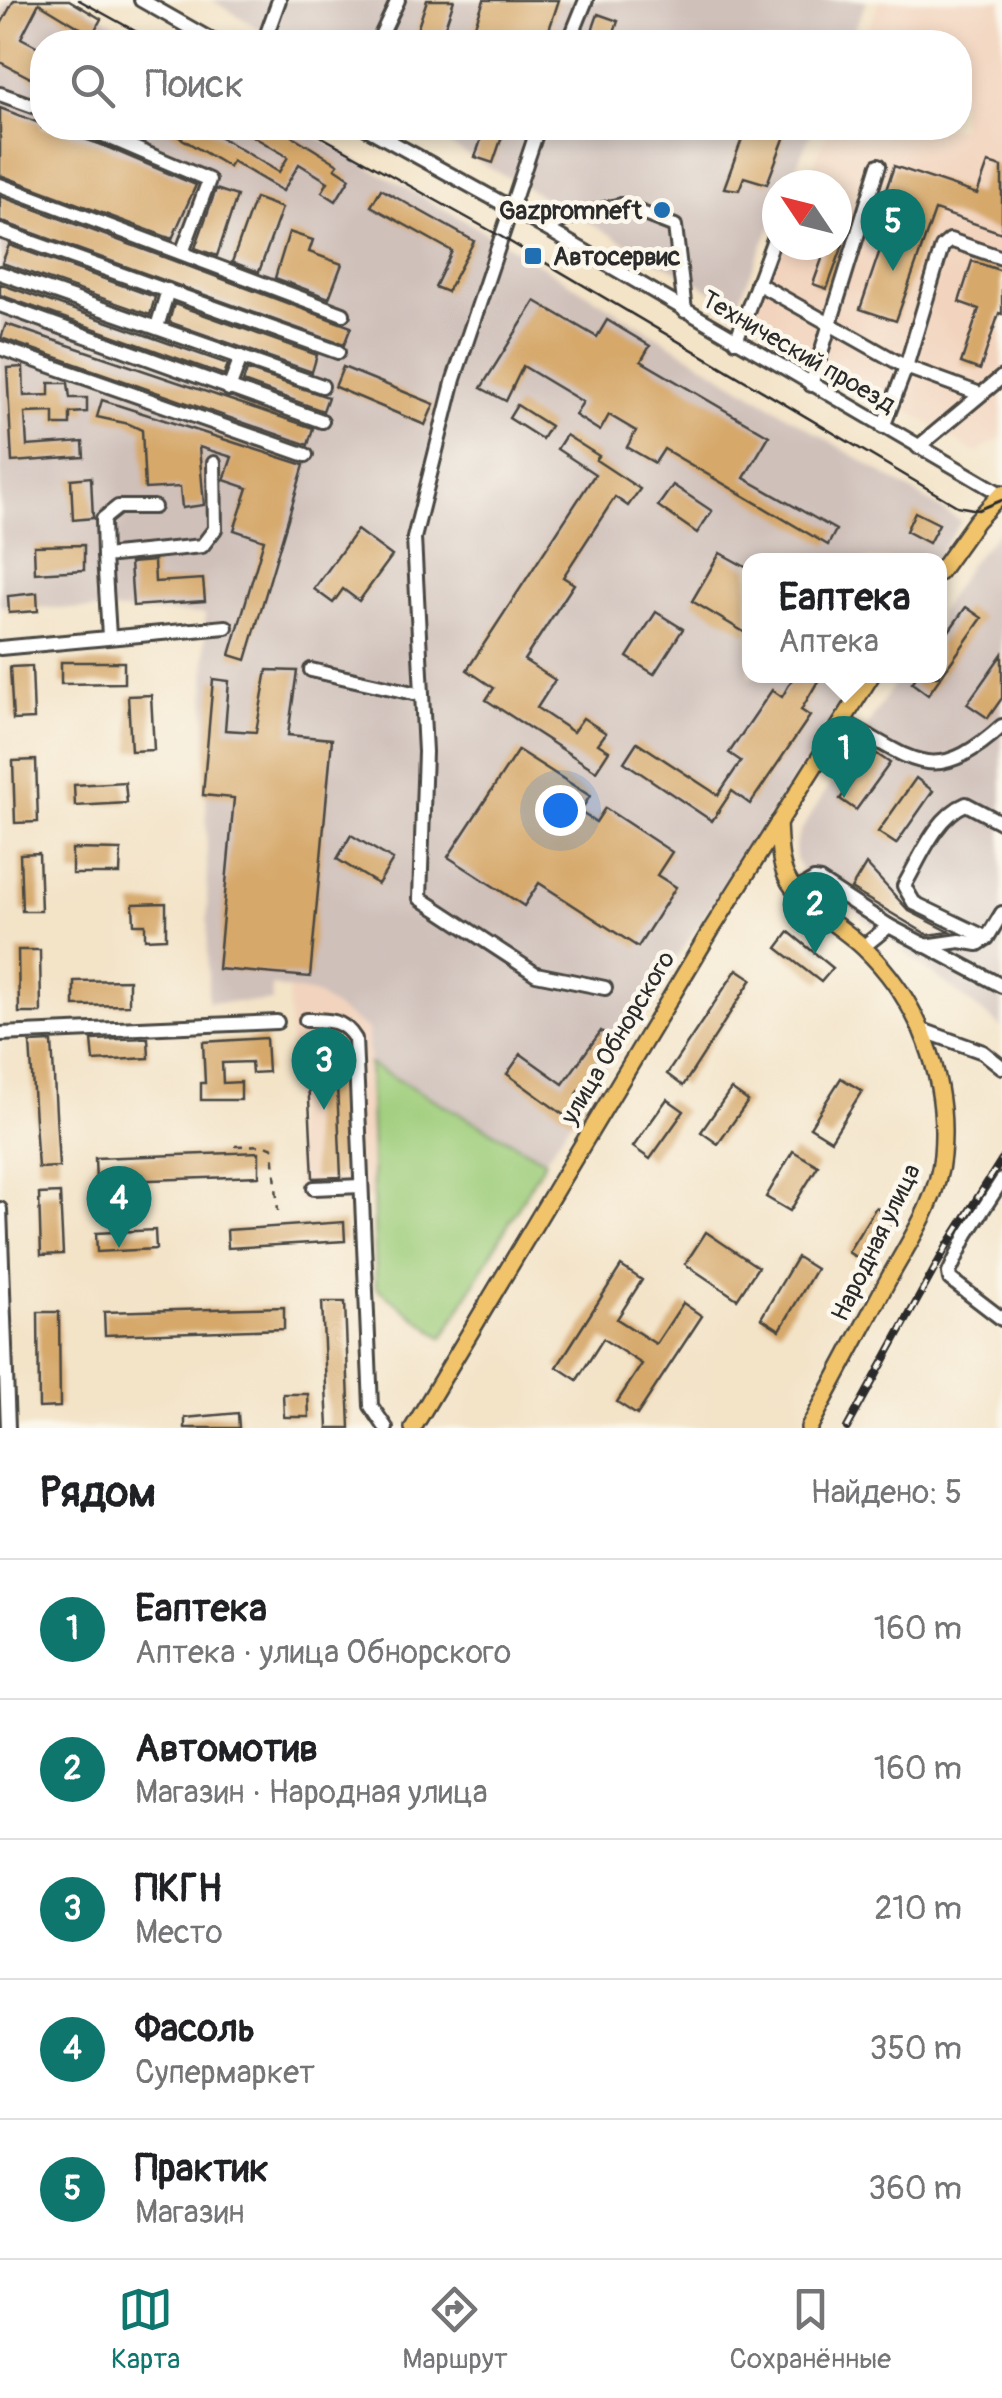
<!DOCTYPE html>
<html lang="ru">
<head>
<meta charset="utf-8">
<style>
	body { margin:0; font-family:Pangolin,sans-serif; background:#f2f2f2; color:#202124 }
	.compass { position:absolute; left:762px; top:170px; width:90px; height:90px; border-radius:50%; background:#fff; box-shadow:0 5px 15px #0003; rotate:305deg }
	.you { position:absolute; left:560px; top:810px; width:35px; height:35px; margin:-25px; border:8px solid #fff; border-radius:50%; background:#1a73e8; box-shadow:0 0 0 15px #1a73e833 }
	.badge { display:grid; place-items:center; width:65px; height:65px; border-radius:50%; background:#0f766e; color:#fff; font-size:32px; font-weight:700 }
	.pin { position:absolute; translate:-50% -82px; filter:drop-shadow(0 2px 5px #0008) }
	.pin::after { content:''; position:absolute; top:52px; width:35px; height:30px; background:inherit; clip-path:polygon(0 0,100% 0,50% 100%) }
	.popup { position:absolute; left:742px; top:553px; width:205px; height:130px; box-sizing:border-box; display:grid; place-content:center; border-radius:20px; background:#fff; filter:drop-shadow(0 2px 8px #0005); font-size:32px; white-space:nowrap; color:#757577 }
	.popup b { font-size:38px; color:#202124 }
	.popup::after { content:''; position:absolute; left:50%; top:100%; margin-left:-20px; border:20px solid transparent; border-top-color:#fff }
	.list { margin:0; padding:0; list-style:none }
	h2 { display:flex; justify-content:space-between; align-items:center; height:130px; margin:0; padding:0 40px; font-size:42px }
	h2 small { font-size:32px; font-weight:400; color:#757577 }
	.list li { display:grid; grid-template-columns:65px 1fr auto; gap:30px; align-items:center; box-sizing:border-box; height:140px; padding:0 40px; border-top:2px solid #e0e0e0 }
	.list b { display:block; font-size:38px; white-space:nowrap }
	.list p { margin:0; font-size:32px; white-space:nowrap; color:#757577 }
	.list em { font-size:32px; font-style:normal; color:#757577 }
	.icon { flex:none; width:55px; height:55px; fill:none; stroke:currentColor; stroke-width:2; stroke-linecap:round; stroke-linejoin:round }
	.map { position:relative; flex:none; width:1002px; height:1428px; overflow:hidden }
	.search { position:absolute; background:#fff; box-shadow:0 5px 15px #0003; left:30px; right:30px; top:30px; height:110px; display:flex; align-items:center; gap:25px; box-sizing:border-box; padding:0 35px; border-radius:40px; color:#757577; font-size:38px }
	.sheet { height:830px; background:#fff }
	nav { display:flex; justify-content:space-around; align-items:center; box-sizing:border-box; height:140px; border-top:2px solid #e0e0e0; background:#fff; font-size:28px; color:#757577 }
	nav a { display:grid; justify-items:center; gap:5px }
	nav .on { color:#0f766e }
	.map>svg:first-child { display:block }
	.built { fill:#f2d4be }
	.industrial { fill:#cfc0ba }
	.green { fill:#9fcd7b; stroke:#657c53; stroke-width:2.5 }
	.building { fill:#d6a86b }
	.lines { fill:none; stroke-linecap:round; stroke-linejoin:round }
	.minor-casing { stroke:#494742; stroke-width:18 }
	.major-casing { stroke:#494742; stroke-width:20 }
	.path { stroke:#494742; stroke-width:2.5; stroke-dasharray:8 8; stroke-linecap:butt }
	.minor { stroke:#fff; stroke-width:12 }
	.major { stroke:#f1c36a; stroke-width:15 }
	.tram { stroke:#2b2b2b; stroke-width:2.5 }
	.rail-casing { stroke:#2b2b2b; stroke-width:8 }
	.rail { stroke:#fbf7ec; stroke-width:4; stroke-dasharray:11; stroke-linecap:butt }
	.poi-dot { fill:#1f6fb2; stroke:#fbf7ec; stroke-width:4 }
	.labels { text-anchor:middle; stroke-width:9; stroke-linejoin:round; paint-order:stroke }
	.poi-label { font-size:25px; font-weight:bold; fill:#2b2b2b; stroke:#fbf7ec; text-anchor:end }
	.street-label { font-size:25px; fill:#2b2b2b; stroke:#fbf7ec }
</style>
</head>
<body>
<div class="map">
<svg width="1002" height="1428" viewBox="0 0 1002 1428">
	<rect width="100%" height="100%" fill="#fbf7ec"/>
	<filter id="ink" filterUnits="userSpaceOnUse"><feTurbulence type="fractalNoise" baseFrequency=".01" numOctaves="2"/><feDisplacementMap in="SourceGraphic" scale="20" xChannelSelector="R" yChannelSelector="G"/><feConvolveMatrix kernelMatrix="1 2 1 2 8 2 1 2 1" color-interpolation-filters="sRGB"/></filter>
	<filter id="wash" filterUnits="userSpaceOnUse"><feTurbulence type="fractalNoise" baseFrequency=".0048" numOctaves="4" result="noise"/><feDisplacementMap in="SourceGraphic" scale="40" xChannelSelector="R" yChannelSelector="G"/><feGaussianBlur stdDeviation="2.25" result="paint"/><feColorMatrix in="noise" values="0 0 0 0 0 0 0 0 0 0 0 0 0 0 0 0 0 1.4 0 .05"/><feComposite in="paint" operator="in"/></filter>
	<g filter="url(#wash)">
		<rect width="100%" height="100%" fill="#f3e3c7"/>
		<g class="built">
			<polygon points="880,0 1002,0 1002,436 977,454 753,313 781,245 837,245 837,185 805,185 829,128 960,128 960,42 863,42"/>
			<polygon points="288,989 315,994 368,1030 373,1198 297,1201"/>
		</g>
		<g class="industrial">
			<polygon points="8,0 73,0 148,42 42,42 42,128 300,128 506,244 961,521 936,560 749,560 749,676 861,676 545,1160 369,1064 368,1030 315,994 272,986 272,1002 208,1002 205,614 0,606 0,13"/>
			<polygon points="212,0 867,0 849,42 281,42"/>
			<polygon points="419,128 813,128 788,185 777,185 777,212 737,305"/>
			<polygon points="1002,528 1002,1028 802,871 796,859 795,846 800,832 899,676 939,676 939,612 971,562"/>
		</g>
		<polygon class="green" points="369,1064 545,1160 443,1338 376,1287"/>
		<g id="blocks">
			<g class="building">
				<polygon points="14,0 69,0 101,19 92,35 39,3 21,38 42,49 42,84 0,62 0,26"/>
				<polygon points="427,0 454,0 440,42 413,42"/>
				<polygon points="484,0 559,0 545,42 469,42"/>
				<polygon points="598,14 618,21 611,42 588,42"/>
				<polygon points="0,108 42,124 42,128 53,128 102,145 196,185 172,239 0,175"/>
				<polygon points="164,128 205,128 279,172 288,157 239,128 279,128 338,164 335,168 350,178 336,201 322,192 328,182 299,164 283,191 232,161 229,167"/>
				<polygon points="485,128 505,128 493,163 475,157"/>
				<polygon points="746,128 788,128 767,184 744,177 739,190 724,188"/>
				<polygon points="988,163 1002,167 1002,233 935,210 896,321 860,309 899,194 886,190 894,166 977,194"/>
				<polygon points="216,189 237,196 217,256 195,248"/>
				<polygon points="381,189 474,241 447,292 435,287 452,251 371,206"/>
				<polygon points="0,196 351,327 344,345 0,221"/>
				<polygon points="255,198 282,208 259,272 232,262"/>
				<polygon points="289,232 313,240 309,252 342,264 329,298 275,278"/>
				<polygon points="9,245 155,297 150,315 2,263"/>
				<polygon points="827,245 843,245 827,289 813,284"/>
				<polygon points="972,261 1002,271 1002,314 999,313 980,370 961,363 979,309 959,302"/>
				<polygon points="0,284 228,364 224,375 0,295"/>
				<polygon points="535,301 597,337 607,320 650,346 641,361 769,436 744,478 836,530 828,545 664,449 655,463 627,447 636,431 609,415 600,431 575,415 583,402 523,366 506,401 481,388"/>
				<polygon points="174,304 317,355 312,372 169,322"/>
				<polygon points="6,324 313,428 308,445 1,338"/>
				<polygon points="23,367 24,396 49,395 49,383 68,383 70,398 87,398 87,412 70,413 70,425 54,425 54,412 25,413 27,446 83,442 84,457 12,462 7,368"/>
				<polygon points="343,367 434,404 425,425 335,387"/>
				<polygon points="247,370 328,397 323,411 243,382"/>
				<polygon points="102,400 304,465 246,660 230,655 264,540 234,530 248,488 224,480 232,457 199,447 204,505 182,508 180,487 145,489 142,430 129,424 97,417"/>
				<polygon points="517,405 550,426 542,439 509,418"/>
				<polygon points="566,435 599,456 596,460 640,489 628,506 615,497 563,577 574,584 524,660 555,680 537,708 573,732 583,718 606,733 598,744 609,751 596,771 486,700 494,688 467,670 595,474 557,449"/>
				<polygon points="91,477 93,518 73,520 71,479"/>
				<polygon points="673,485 712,511 697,533 658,506"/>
				<polygon points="915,512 939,524 929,543 906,531"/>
				<polygon points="357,530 392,556 359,601 343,589 333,603 314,589"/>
				<polygon points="84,545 84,570 35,573 34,546"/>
				<polygon points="720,553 749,569 749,635 692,601"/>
				<polygon points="154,561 155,582 203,579 205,601 133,606 130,563"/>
				<polygon points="37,593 38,611 9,613 8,596"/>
				<polygon points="966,607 982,618 928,695 912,683 917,676 939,676 939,645"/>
				<polygon points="656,612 683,629 654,674 627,657"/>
				<polygon points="1002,654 1002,698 988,718 967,704"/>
				<polygon points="61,662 124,662 124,683 61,684"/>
				<polygon points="32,666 34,719 13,720 10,667"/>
				<polygon points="267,670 297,671 288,735 332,739 310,977 218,969 234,798 203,795 213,679 229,681 225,730 256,732"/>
				<polygon points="794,676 821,676 801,710 810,716 750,804 732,791 712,821 624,762 637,742 718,795 741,761 729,753 772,690 782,697"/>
				<polygon points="151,695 154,750 131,751 128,696"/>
				<polygon points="518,750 590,796 580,812 596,822 605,808 672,852 657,875 676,887 638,947 539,883 524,906 448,857"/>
				<polygon points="874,752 890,763 856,810 840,799"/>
				<polygon points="36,760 38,822 15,823 13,761"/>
				<polygon points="916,778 933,791 896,844 878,832"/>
				<polygon points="125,782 127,803 75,806 74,785"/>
				<polygon points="351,835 393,860 378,884 337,859"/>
				<polygon points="72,849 121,850 120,874 72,874"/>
				<polygon points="39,853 41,911 22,911 20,854"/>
				<polygon points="866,864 909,911 950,932 928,935 851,889"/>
				<polygon points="166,903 166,938 145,939 145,924 134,924 133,904"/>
				<polygon points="789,932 833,968 821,982 777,948"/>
				<polygon points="18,950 40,950 41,1013 19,1013"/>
				<polygon points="737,969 752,979 683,1086 667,1074"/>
				<polygon points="129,980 129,1005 74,1006 74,981"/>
				<polygon points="601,1031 615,1041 577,1094 586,1101 572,1121 507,1074 521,1054 563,1084"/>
				<polygon points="148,1038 149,1058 94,1061 92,1040"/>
				<polygon points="266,1038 268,1072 252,1073 251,1062 222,1063 223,1083 241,1082 241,1100 201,1100 201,1083 205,1083 203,1042"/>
				<polygon points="335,1039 341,1177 313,1178 306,1040"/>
				<polygon points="52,1042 59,1167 38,1168 30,1043"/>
				<polygon points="841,1078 862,1091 831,1140 810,1127"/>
				<polygon points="731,1089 748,1101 718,1144 701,1132"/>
				<polygon points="667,1099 684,1111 650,1159 633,1147"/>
				<polygon points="793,1151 818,1166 790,1211 766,1197"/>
				<polygon points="259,1152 259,1176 96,1182 95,1158"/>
				<polygon points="60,1193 63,1254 41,1255 39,1194"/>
				<polygon points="876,1207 896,1220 868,1265 848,1252"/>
				<polygon points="344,1222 345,1241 228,1248 227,1230"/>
				<polygon points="155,1230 156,1249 97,1252 96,1233"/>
				<polygon points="706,1232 758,1267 737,1299 685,1264"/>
				<polygon points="797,1257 816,1269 780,1330 761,1318"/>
				<polygon points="621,1266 642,1280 617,1319 656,1344 683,1303 702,1316 637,1415 617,1402 642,1364 603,1339 577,1380 557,1367"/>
				<polygon points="322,1302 345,1302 350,1428 328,1428"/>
				<polygon points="284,1307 284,1329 105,1335 104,1312"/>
				<polygon points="38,1312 59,1312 60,1407 39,1408"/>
				<polygon points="283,1394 308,1394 309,1417 284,1417"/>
				<polygon points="238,1413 239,1428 185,1428 185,1418"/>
			</g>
		</g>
	</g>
	<g filter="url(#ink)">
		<use href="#blocks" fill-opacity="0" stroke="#494742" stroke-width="2.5"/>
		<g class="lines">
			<g class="minor-casing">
				<g id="minor">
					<polyline points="141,0 215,42"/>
					<polyline points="264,42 279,0"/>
					<polyline points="378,42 398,0"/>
					<polyline points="569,42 586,0"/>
					<polyline points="0,94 42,109"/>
					<polyline points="87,128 209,180 182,253"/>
					<polyline points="366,128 509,207 1001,494"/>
					<polyline points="538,128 454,379 414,538 425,752 420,898 536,974 605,988"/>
					<polyline points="0,185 343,314"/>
					<polyline points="546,228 567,218 621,205 675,226 685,311"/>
					<polyline points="0,231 338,352"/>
					<polyline points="0,273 322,386"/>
					<polyline points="757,283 906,367 942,247 950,240 1002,258"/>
					<polyline points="0,305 322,421"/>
					<polyline points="157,327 168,290"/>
					<polyline points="736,341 777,231"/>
					<polyline points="0,348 306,455"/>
					<polyline points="811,385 879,165"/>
					<polyline points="229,389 241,357"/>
					<polyline points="883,427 906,367 980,394"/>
					<polyline points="918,447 1002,377"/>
					<polyline points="104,556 103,519 118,507 154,507"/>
					<polyline points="109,636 104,556 202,546 215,529 214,463"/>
					<polyline points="0,648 226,627"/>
					<polyline points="311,670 422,695"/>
					<path d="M 842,721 C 914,759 932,789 1002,726"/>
					<polyline points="796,891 814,880 820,881 889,926"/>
					<path d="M 987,938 L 914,903 L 904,886 C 920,859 936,816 966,804 L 1002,823"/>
					<polyline points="925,946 960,941 978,944 987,938 1002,913"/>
					<polyline points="863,947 889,926 1002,986"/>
					<path d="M 306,1020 C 328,1020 343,1019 355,1039 L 371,1406 L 386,1428"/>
					<polyline points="922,1030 983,1052 1002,1067"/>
					<polyline points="0,1034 277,1022"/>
					<polyline points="1002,1180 967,1234 949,1273 950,1279 1002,1319"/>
					<polyline points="314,1188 361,1186"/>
					<polyline points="0,1209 8,1428"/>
				</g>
			</g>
			<g class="major-casing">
				<g id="major">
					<polyline points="939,573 976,521 1002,493"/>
					<path d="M 778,823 C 779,840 779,860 786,876 C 800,906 841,925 864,948 C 919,1001 949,1077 942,1155 C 939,1198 909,1242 888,1280 C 862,1329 835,1379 809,1428"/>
					<polyline points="413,1428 711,930 871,676"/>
				</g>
			</g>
			<polyline class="path" points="235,1146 266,1145 273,1148 278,1211"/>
			<use href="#minor" class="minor"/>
			<use href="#major" class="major"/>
			<g class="tram">
				<polyline points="79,0 155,42"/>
				<polyline points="306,128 500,236 957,506 978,510 1002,500"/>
			</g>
			<g class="rail-casing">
				<polyline id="rail" points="847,1428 947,1246 1002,1159"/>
			</g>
			<use href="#rail" class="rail"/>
		</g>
	</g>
	<g class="poi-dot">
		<circle cx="662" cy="210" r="10"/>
		<rect x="523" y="246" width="20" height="20" rx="5"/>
	</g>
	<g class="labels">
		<g class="poi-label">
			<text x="642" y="219">Gazpromneft</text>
			<text x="553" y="265" text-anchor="start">Автосервис</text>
		</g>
		<g class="street-label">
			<text transform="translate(799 351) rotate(30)" y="9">Технический проезд</text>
			<text transform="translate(617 1037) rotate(-59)" y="9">улица Обнорского</text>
			<text transform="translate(875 1242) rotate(-64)" y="9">Народная улица</text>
		</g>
	</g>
</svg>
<svg class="compass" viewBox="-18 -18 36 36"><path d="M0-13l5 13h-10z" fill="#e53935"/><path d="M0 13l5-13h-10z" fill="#757577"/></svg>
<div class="you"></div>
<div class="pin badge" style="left:844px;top:798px">1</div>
<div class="popup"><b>Еаптека</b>Аптека</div>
<div class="pin badge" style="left:815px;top:954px">2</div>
<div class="pin badge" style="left:324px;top:1110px">3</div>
<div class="pin badge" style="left:119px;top:1248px">4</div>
<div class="pin badge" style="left:893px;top:271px">5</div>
<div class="search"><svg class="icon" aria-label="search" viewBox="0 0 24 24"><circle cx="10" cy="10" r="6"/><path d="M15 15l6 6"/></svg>Поиск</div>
</div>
<section class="sheet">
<h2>Рядом<small>Найдено: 5</small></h2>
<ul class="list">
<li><span class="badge">1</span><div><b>Еаптека</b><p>Аптека · улица Обнорского</p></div><em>160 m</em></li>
<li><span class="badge">2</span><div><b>Автомотив</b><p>Магазин · Народная улица</p></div><em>160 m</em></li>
<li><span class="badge">3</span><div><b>ПКГН</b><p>Место</p></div><em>210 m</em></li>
<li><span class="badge">4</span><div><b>Фасоль</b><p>Супермаркет</p></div><em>350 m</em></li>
<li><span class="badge">5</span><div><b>Практик</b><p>Магазин</p></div><em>360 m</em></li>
</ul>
</section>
<nav>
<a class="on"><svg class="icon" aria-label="map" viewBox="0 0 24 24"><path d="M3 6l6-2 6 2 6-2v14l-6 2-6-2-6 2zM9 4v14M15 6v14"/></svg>Карта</a>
<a><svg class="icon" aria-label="directions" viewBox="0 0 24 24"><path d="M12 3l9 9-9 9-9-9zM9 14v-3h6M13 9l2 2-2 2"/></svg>Маршрут</a>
<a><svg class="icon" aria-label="saved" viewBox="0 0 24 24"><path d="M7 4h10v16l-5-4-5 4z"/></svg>Сохранённые</a>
</nav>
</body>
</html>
